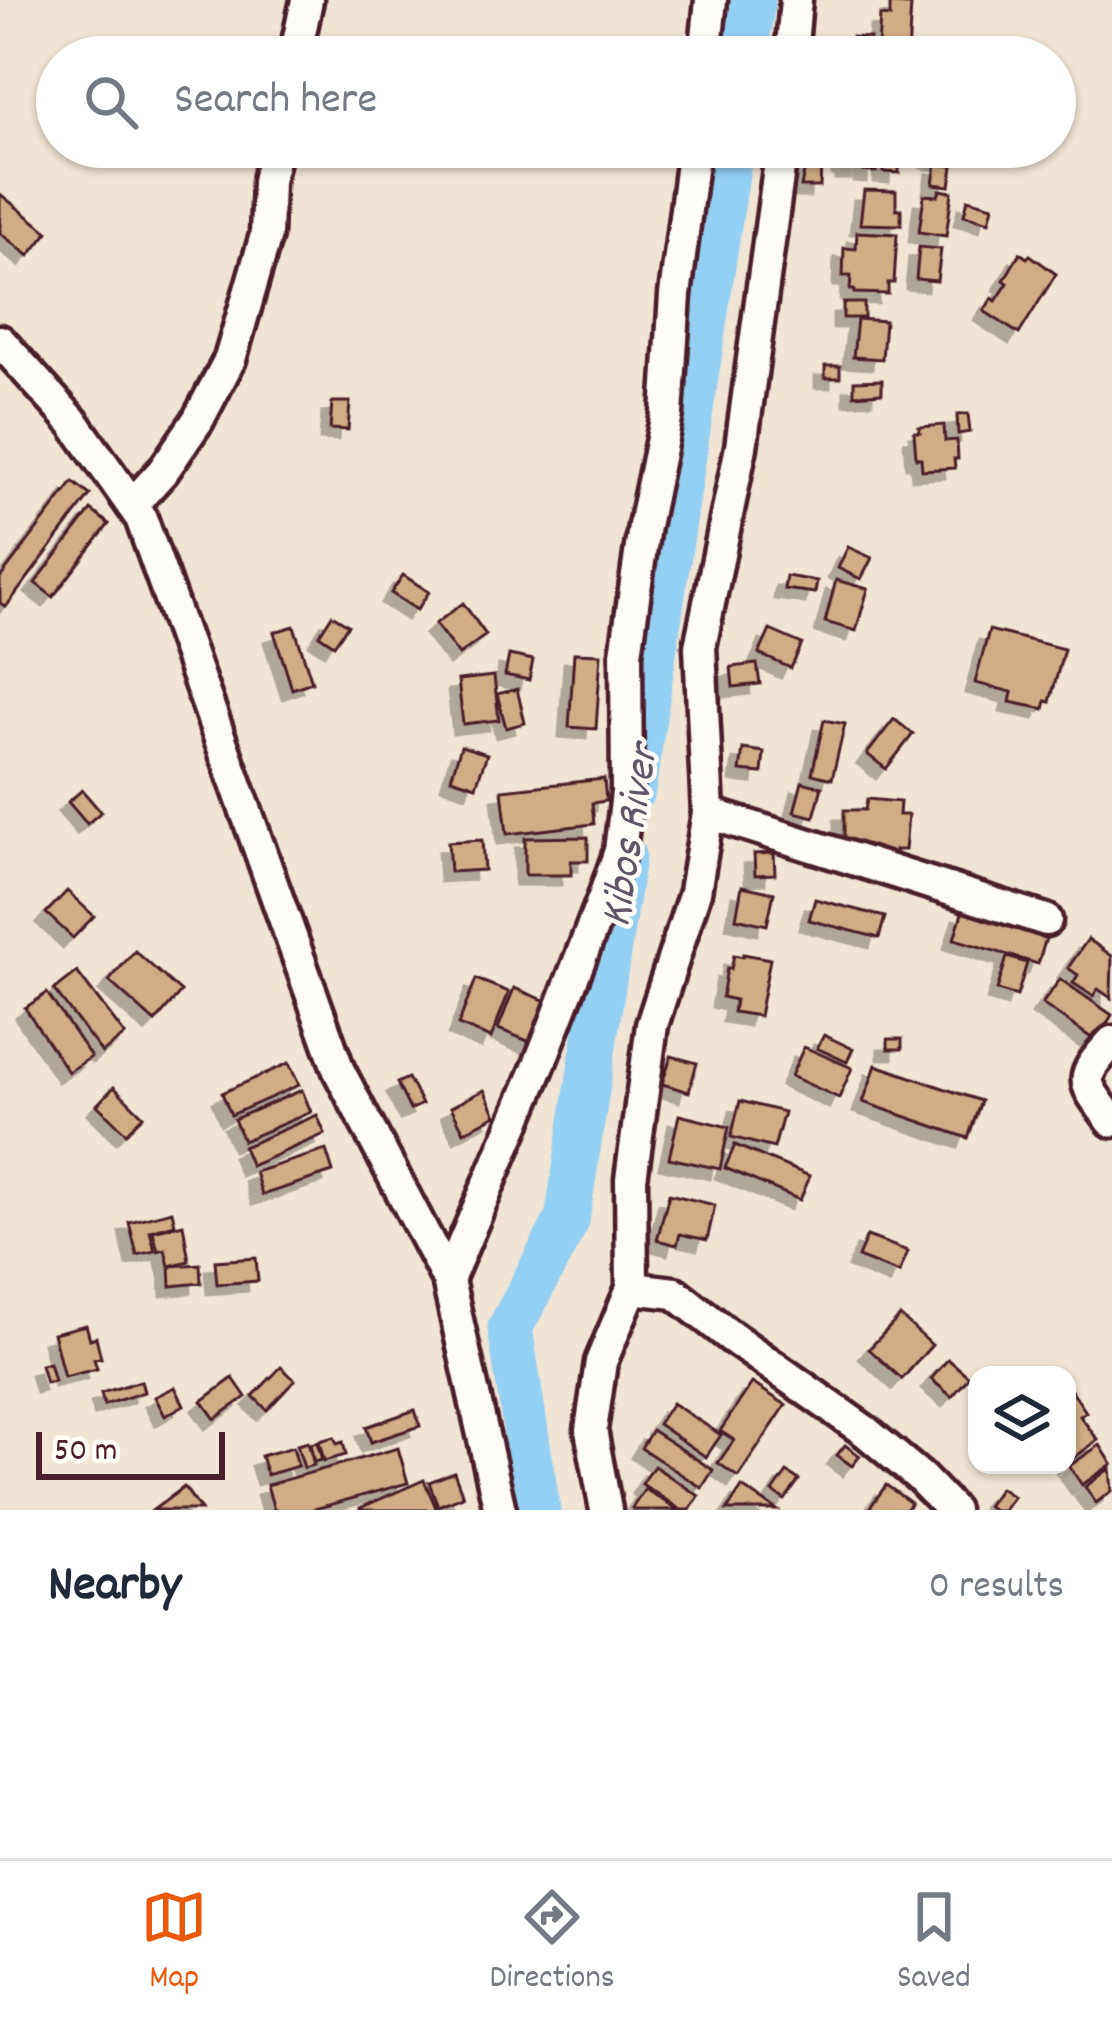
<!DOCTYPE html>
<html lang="en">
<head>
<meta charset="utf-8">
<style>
	body { margin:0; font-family:Dekko,sans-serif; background:#f2f2f3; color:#1f2937 }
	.controls { position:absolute; right:36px; bottom:36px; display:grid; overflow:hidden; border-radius:24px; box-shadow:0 3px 9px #0004 }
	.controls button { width:108px; height:108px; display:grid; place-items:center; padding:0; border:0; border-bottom:3px solid #e0e1e3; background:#fff; color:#1f2937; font:60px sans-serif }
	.scale { position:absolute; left:36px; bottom:30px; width:189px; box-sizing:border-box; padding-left:12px; border:6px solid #4a1f2b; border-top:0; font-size:33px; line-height:42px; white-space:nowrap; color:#4a1f2b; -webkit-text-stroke:9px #fdfcf7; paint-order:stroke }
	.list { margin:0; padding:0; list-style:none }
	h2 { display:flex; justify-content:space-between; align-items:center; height:156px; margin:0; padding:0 48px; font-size:51px }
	h2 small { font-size:39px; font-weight:400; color:#747a83 }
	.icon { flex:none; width:66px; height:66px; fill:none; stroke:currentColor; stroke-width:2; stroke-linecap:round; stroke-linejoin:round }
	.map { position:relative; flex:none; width:1112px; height:1510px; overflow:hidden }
	.search { position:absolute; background:#fff; box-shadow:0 3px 9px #0004; left:36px; right:36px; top:36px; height:132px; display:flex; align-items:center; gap:30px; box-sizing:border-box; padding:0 42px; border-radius:66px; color:#747a83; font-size:45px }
	.sheet { height:348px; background:#fff }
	nav { display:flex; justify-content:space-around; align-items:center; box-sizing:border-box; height:168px; border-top:3px solid #e0e1e3; background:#fff; font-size:33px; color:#747a83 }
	nav a { display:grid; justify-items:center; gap:6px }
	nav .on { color:#ea580c }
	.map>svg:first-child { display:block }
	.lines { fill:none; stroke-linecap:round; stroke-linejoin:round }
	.river { stroke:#94cff4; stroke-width:45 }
	.building { fill:#d2ac84; stroke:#4a1f2b; stroke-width:3; filter:url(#shadow) }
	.street-casing { stroke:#4a1f2b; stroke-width:39 }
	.street { stroke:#fdfcf7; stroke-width:30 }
	.labels { text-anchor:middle; stroke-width:9; stroke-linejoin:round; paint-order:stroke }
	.water-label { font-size:45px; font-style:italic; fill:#605467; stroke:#fdfcf7 }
</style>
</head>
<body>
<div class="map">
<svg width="1112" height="1510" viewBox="0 0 1112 1510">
	<defs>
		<filter id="shadow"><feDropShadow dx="-10" dy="10" stdDeviation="0" flood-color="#0004"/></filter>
	</defs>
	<rect width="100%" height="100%" fill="#f0e4d4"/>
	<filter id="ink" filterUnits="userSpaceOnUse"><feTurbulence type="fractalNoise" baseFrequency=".00833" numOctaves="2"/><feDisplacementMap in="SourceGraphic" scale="24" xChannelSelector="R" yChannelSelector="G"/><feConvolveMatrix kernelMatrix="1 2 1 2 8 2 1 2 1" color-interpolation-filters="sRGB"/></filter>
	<g filter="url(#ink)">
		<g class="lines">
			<g class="river">
				<polyline points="745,57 753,0"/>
				<polyline points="633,790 731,147"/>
				<polyline points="538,1510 510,1328 567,1220 623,856"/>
			</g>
		</g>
		<g class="building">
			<polygon points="890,4 911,5 908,55 887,54 888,48 878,47 880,16 890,17"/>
			<polygon points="852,37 870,38 869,55 852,54"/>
			<polygon points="847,147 861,147 860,169 845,169 845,165 842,165 843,150 847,151"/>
			<polygon points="933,147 959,147 957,161 931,158"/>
			<polygon points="884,150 900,151 899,173 883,172"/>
			<polygon points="864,151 878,152 876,172 863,171"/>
			<polygon points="806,163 821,164 820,187 801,187"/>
			<polygon points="936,164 953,166 950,186 933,184"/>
			<polygon points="864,190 896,191 896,209 901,209 901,225 860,224"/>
			<polygon points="940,190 952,192 946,236 919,232 924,195 938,196"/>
			<polygon points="0,194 48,232 29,256 0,233"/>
			<polygon points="968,199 993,206 989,222 964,215"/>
			<polygon points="857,232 897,234 894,283 888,283 888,294 854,293 854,290 850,290 851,276 843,276 844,248 856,249"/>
			<polygon points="919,247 941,249 937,281 916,279"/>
			<polygon points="1020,253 1027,258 1030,255 1056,274 1019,334 984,311 992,298 996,301 1008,283 1004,280"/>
			<rect x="843" y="303" width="21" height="15"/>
			<polygon points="857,319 885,321 882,359 853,357"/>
			<rect x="825" y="366" width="15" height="12"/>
			<polygon points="882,380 882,393 854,395 854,381"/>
			<polygon points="332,402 350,402 348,430 330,429"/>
			<polygon points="968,414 970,432 958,434 957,415"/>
			<polygon points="944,425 945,441 957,440 958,459 954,459 955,468 922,470 921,458 916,458 914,432 920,432 919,427"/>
			<polygon points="73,482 90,495 6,607 0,603 0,578"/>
			<polygon points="91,510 109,524 53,597 35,583"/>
			<polygon points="848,547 872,558 861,579 838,568"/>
			<polygon points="403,575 429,592 417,610 391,593"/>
			<polygon points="786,576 817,581 815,593 784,589"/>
			<polygon points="836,580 868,589 856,631 825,622"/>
			<polygon points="463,603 486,635 459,655 435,624"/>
			<polygon points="332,615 348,625 334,645 319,635"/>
			<polygon points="294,626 312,682 292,689 274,632"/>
			<polygon points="770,630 802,644 791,668 759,654"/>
			<polygon points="989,630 1064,649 1050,702 1046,701 1044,709 1010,702 1012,692 975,683"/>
			<polygon points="574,653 601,654 596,729 569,727"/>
			<polygon points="509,655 533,660 529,680 505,675"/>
			<polygon points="757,664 760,684 733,687 731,667"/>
			<polygon points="494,676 499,720 463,724 458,680"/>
			<polygon points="517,689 525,723 506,728 497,694"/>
			<polygon points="894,719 913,734 886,769 867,754"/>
			<polygon points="824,720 845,724 832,779 812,774"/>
			<polygon points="461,746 487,754 476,786 451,778"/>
			<polygon points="743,749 764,752 762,773 740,771"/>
			<polygon points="604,779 606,801 592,803 594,824 507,834 502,790"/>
			<polygon points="802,782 822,787 814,817 794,812"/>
			<polygon points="82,790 101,812 87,824 68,802"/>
			<polygon points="867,799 900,802 899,815 908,815 905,850 895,850 895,855 861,851 861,844 844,843 844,810 865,810"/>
			<polygon points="588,837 588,861 571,861 571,875 525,875 525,838"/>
			<polygon points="482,840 484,870 450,872 448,842"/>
			<polygon points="774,853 775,874 755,875 754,854"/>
			<polygon points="742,886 774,893 767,925 736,918"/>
			<polygon points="67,891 94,916 73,938 46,913"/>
			<polygon points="815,899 885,917 879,938 809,920"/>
			<polygon points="963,910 1047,935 1038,964 954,939"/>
			<polygon points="1088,939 1112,956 1111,998 1098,989 1093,996 1073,983 1078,975 1068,968"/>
			<polygon points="135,951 181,992 155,1022 109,981"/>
			<polygon points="743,954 770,959 759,1016 733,1012 735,1000 722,997 727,968 731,969 734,955 743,957"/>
			<polygon points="1007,957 1027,963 1017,996 997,990"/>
			<polygon points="77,972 125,1035 102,1053 54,990"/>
			<polygon points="476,979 509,992 491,1038 458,1025"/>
			<polygon points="1060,979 1112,1015 1096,1041 1042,1004"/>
			<polygon points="514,988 549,1002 533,1043 498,1029"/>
			<polygon points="47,993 91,1057 68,1072 25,1008"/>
			<polygon points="824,1035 853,1049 847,1062 817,1048"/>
			<rect x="888" y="1039" width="14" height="10"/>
			<polygon points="804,1047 852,1068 839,1098 791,1076"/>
			<polygon points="671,1056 697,1063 689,1092 662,1084"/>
			<polygon points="289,1063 299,1085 231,1115 222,1093"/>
			<polygon points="876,1065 981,1101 968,1138 863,1102"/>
			<polygon points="408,1078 422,1104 410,1110 397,1083"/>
			<polygon points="114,1087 143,1116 126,1133 97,1105"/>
			<polygon points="302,1090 311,1112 243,1141 234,1119"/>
			<polygon points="484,1090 496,1115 464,1132 451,1107"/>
			<polygon points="740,1101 784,1112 774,1148 731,1137"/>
			<polygon points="317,1115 325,1134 251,1166 243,1147"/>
			<polygon points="679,1115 729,1127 720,1169 669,1158"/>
			<polygon points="735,1145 810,1176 800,1200 725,1168"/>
			<polygon points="326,1150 333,1172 262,1195 255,1172"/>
			<polygon points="669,1194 715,1205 707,1240 680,1234 677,1245 657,1240"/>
			<polygon points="172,1211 175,1224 150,1231 155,1251 137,1255 129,1222"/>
			<polygon points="183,1224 189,1261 169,1266 165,1249 158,1251 153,1231"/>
			<polygon points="867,1236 908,1251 899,1273 858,1257"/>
			<polygon points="256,1258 258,1281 217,1284 215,1261"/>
			<polygon points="200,1264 201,1283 171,1286 170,1266"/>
			<polygon points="900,1316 932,1345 902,1379 869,1349"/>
			<polygon points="86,1325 90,1339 96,1337 101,1358 94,1359 97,1369 64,1377 53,1333"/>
			<polygon points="948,1359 969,1377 952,1397 931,1379"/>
			<polygon points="49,1363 54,1381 46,1383 41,1365"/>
			<polygon points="281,1367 295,1380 267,1410 253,1396"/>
			<polygon points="233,1378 246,1397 215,1419 202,1401"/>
			<polygon points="141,1381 144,1392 104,1405 101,1393"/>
			<polygon points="752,1383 786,1405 738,1477 718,1463 734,1440 720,1431"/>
			<polygon points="175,1387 184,1405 165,1416 155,1397"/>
			<polygon points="1072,1391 1086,1412 1080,1416 1098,1440 1067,1463 1067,1393"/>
			<polygon points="672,1403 721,1435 706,1457 658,1424"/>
			<polygon points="415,1410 420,1426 371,1442 366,1427"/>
			<polygon points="652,1430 713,1470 702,1488 641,1448"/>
			<polygon points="334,1437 337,1444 343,1442 346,1455 324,1461 319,1441"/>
			<polygon points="308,1442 314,1465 304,1468 297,1445"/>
			<polygon points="317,1442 322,1460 314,1462 310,1444"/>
			<polygon points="845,1445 860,1456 852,1466 837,1455"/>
			<polygon points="1100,1445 1112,1464 1082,1485 1069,1466"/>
			<polygon points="293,1447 298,1466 267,1475 261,1456"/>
			<polygon points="398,1448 408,1483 311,1510 274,1510 267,1485"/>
			<polygon points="654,1466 699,1496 690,1510 681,1510 642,1484"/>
			<polygon points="1110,1468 1112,1491 1096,1503 1085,1487"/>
			<polygon points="454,1472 463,1496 438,1506 429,1482"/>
			<polygon points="787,1472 799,1480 785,1500 773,1492"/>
			<polygon points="424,1480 437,1510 360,1510 360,1508"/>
			<polygon points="886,1485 911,1503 906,1510 868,1510"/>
			<polygon points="184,1487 201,1510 153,1510"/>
			<polygon points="742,1487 777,1510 727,1510"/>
			<polygon points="1000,1488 1013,1497 1003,1510 993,1510 987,1506"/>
			<polygon points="645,1489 678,1510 634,1510 632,1508"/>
		</g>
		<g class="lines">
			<g class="street-casing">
				<g id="street">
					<polyline points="295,57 307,0"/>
					<polyline points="705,57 711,0"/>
					<polyline points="791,57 796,0"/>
					<polyline points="0,341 74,423 141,518 339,1071 448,1280 500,1510"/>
					<polyline points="132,505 163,471 198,420 230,359 266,235 268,181 276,147"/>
					<polyline points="708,813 1046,920"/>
					<path d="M 1112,1042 C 1077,1080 1082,1081 1112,1121"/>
					<polyline points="448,1280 539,1065 604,897 620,851 627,793 626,654 644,526 667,414 675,295 694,147"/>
					<polyline points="632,1288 675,1293 730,1336 865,1431 920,1477 952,1510"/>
					<polyline points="606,1510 591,1430 601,1362 632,1288 631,1179 652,1025 695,892 708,813 700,647 741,447 782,147"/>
				</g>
			</g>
			<use href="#street" class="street"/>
		</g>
	</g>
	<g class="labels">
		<g class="water-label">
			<text transform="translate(626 835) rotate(-81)" y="16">Kibos River</text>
		</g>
	</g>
</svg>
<div class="controls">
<button><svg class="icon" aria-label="layers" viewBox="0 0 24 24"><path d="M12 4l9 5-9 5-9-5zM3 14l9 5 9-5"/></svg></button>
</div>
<div class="scale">50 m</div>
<div class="search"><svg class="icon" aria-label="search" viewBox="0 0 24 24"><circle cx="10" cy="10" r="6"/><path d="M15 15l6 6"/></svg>Search here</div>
</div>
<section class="sheet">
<h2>Nearby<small>0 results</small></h2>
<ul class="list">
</ul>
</section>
<nav>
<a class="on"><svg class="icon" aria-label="map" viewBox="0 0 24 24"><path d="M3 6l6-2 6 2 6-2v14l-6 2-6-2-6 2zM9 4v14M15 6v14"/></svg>Map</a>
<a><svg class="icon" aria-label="directions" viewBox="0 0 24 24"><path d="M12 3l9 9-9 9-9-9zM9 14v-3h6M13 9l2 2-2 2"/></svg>Directions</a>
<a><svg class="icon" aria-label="saved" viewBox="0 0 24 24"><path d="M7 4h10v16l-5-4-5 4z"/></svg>Saved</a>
</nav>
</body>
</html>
